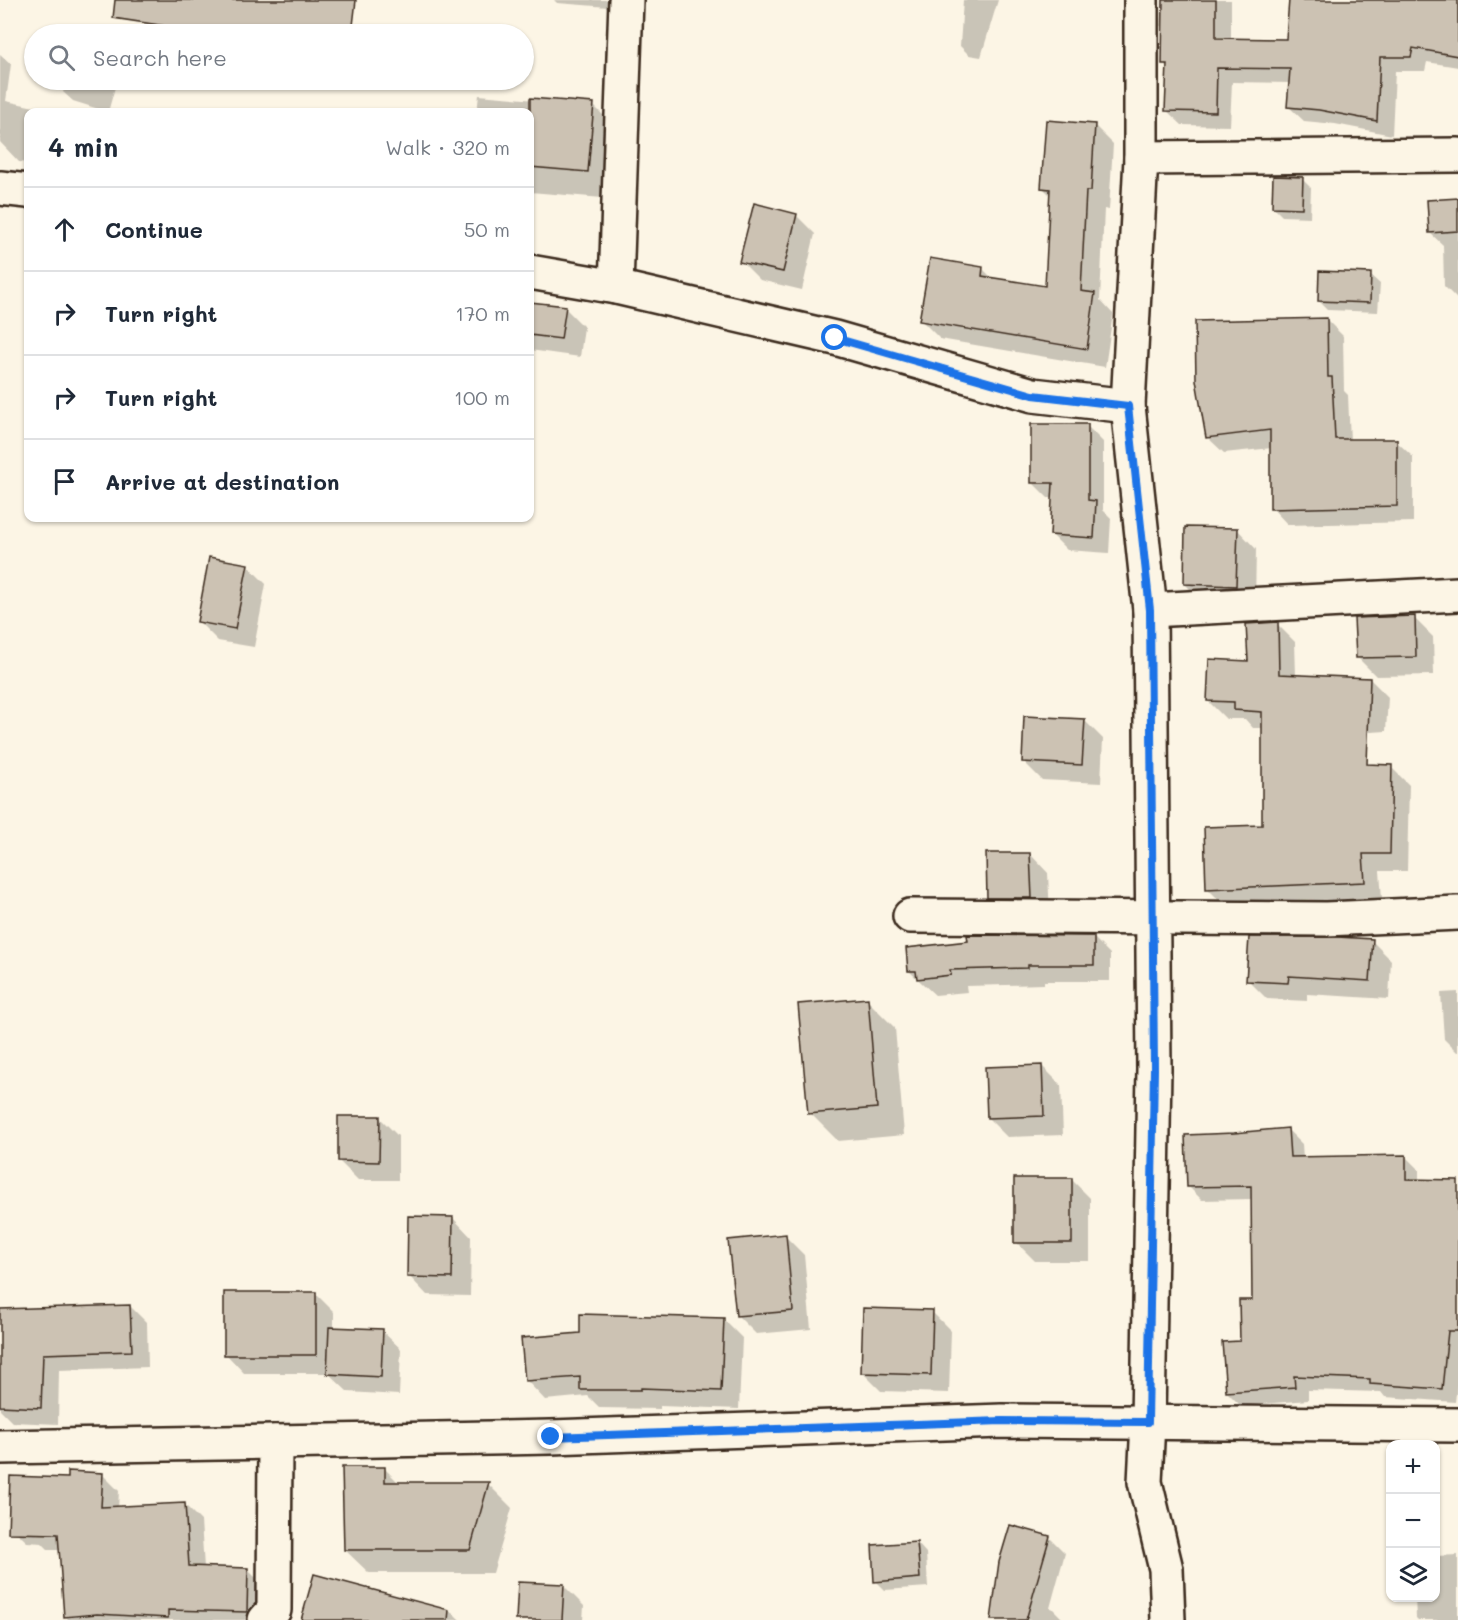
<!DOCTYPE html>
<html lang="en">
<head>
<meta charset="utf-8">
<style>
	body { margin:0; font-family:Mali,sans-serif; background:#f6f6f7; color:#1f2937 }
	.controls { position:absolute; right:18px; bottom:18px; display:grid; overflow:hidden; border-radius:12px; box-shadow:0 2px 4px #0004 }
	.controls button { width:54px; height:54px; display:grid; place-items:center; padding:0; border:0; border-bottom:2px solid #e0e1e3; background:#fff; color:#1f2937; font:30px sans-serif }
	.stop { position:absolute; width:18px; height:18px; margin:-14px; border:4px solid #1a73e8; border-radius:50%; background:#fff }
	.stop.end { background:#1a73e8; border-color:#fff; box-shadow:0 2px 6px #0008 }
	.list { margin:0; padding:0; list-style:none }
	h2 { display:flex; justify-content:space-between; align-items:center; height:78px; margin:0; padding:0 24px; font-size:26px }
	h2 small { font-size:20px; font-weight:400; color:#747a83 }
	.list li { display:grid; grid-template-columns:39px 1fr auto; gap:18px; align-items:center; box-sizing:border-box; height:84px; padding:0 24px; border-top:2px solid #e0e1e3 }
	.list b { display:block; font-size:22px; white-space:nowrap }
	.list em { font-size:20px; font-style:normal; color:#747a83 }
	.icon { flex:none; width:33px; height:33px; fill:none; stroke:currentColor; stroke-width:2; stroke-linecap:round; stroke-linejoin:round }
	.map { position:relative; flex:none; width:1458px; height:1620px; overflow:hidden }
	.search { position:absolute; background:#fff; box-shadow:0 2px 4px #0004; left:24px; top:24px; width:510px; height:66px; display:flex; align-items:center; gap:15px; box-sizing:border-box; padding:0 21px; border-radius:33px; color:#747a83; font-size:22px }
	.panel { position:absolute; background:#fff; box-shadow:0 2px 4px #0004; left:24px; top:108px; width:510px; height:414px; border-radius:12px }
	.map>svg:first-child { display:block }
	.shadow { fill:#0003 }
	.building { fill:#ccc2b3; stroke:#3b2a1e; stroke-width:1.5 }
	.lines { fill:none; stroke-linecap:round; stroke-linejoin:round }
	.street-casing { stroke:#3b2a1e; stroke-width:38 }
	.street { stroke:#fcf5e5; stroke-width:33 }
	.route { stroke:#1a73e8; stroke-width:8 }
</style>
</head>
<body>
<div class="map">
<svg width="1458" height="1620" viewBox="0 0 1458 1620">
	<rect width="100%" height="100%" fill="#fcf5e5"/>
	<filter id="ink" filterUnits="userSpaceOnUse"><feTurbulence type="fractalNoise" baseFrequency=".0167" numOctaves="2"/><feDisplacementMap in="SourceGraphic" scale="12" xChannelSelector="R" yChannelSelector="G"/><feConvolveMatrix kernelMatrix="1 2 1 2 8 2 1 2 1" color-interpolation-filters="sRGB"/></filter>
	<g filter="url(#ink)">
		<g class="shadow">
			<polygon points="149,0 221,0 278,26 276,34 166,34 155,24"/>
			<polygon points="554,0 622,0 621,8 557,3"/>
			<polygon points="963,0 998,0 981,57 969,55 960,46"/>
			<polygon points="1164,0 1231,0 1231,40 1287,40 1291,0 1458,0 1458,67 1427,62 1425,71 1395,71 1392,135 1335,124 1304,121 1288,106 1291,83 1232,82 1230,126 1182,125 1166,110 1168,68 1163,63"/>
			<polygon points="0,54 11,64 6,101 58,112 28,112 28,163 19,162 0,142"/>
			<polygon points="67,80 117,80 108,112 73,101 63,92"/>
			<polygon points="479,95 593,105 621,133 615,199 530,192 530,112 477,112"/>
			<polygon points="1094,125 1113,144 1109,210 1104,209 1100,300 1113,314 1105,367 940,339 921,320 983,269 993,279 1046,287 1051,196 1043,188"/>
			<polygon points="1302,179 1311,188 1310,217 1282,216 1273,207"/>
			<polygon points="1458,200 1458,300 1444,286 1443,245 1430,233"/>
			<polygon points="796,215 815,234 802,290 760,280 741,261"/>
			<polygon points="1370,275 1380,284 1378,312 1328,310 1319,301"/>
			<polygon points="530,303 565,308 584,327 580,357 530,350"/>
			<polygon points="1327,320 1343,336 1344,391 1348,395 1350,441 1396,441 1413,457 1413,522 1288,525 1272,508 1272,448 1224,453 1207,437"/>
			<polygon points="1087,426 1103,442 1103,510 1111,518 1109,553 1067,550 1052,535 1054,498 1048,498 1032,482"/>
			<polygon points="1238,530 1256,549 1255,604 1204,603 1185,584"/>
			<polygon points="247,565 266,584 254,647 218,641 199,622"/>
			<polygon points="1414,618 1433,637 1434,675 1376,676 1357,657"/>
			<polygon points="1277,624 1295,642 1296,676 1370,679 1388,697 1386,731 1314,736 1315,764 1391,767 1409,785 1407,871 1380,871 1382,899 1225,906 1207,888 1263,827 1263,728 1253,728 1245,719 1226,719 1208,701 1250,663"/>
			<polygon points="1084,720 1103,739 1101,783 1042,780 1023,761"/>
			<polygon points="1030,854 1048,873 1050,916 1007,916 988,897"/>
			<polygon points="1094,938 1110,954 1110,981 1044,981 1044,984 966,986 967,992 935,995 909,971"/>
			<polygon points="1372,941 1391,960 1389,999 1307,994 1307,1001 1267,999 1248,980"/>
			<polygon points="1458,992 1458,1053 1444,1039 1441,993"/>
			<polygon points="867,1000 895,1028 904,1135 838,1141 810,1113"/>
			<polygon points="1042,1066 1061,1085 1063,1135 1007,1137 988,1118"/>
			<polygon points="379,1117 398,1136 398,1180 358,1180 339,1161"/>
			<polygon points="1288,1130 1302,1144 1303,1158 1405,1156 1419,1170 1419,1181 1458,1182 1458,1376 1455,1402 1385,1397 1381,1392 1308,1390 1308,1400 1241,1406 1227,1392 1254,1302 1253,1199 1202,1200 1188,1186"/>
			<polygon points="1071,1179 1090,1198 1090,1261 1035,1261 1016,1242"/>
			<polygon points="453,1218 471,1237 470,1296 427,1295 409,1276"/>
			<polygon points="785,1236 804,1255 811,1329 756,1334 737,1315"/>
			<polygon points="315,1293 334,1312 334,1329 382,1331 401,1349 399,1395 348,1392 328,1373 244,1373 226,1354"/>
			<polygon points="130,1306 147,1323 148,1367 59,1370 58,1424 12,1422 0,1410 0,1310"/>
			<polygon points="932,1312 951,1331 949,1393 881,1391 862,1372"/>
			<polygon points="723,1319 742,1338 739,1409 660,1406 660,1409 600,1408 588,1396 545,1400 527,1381"/>
			<polygon points="384,1468 400,1484 488,1484 512,1508 493,1573 369,1573 345,1550"/>
			<polygon points="102,1474 119,1491 118,1508 184,1504 201,1521 204,1568 247,1569 264,1586 263,1620 69,1620 65,1616 60,1550 49,1550 42,1543 27,1542 10,1526 69,1479"/>
			<polygon points="1049,1537 1065,1553 1050,1608 1053,1609 1064,1620 992,1620"/>
			<polygon points="917,1543 926,1553 928,1587 885,1590 876,1581"/>
			<polygon points="1458,1555 1458,1620 1418,1620 1416,1618 1415,1598 1436,1598 1436,1556"/>
			<polygon points="316,1575 452,1612 460,1620 303,1620"/>
			<polygon points="563,1585 584,1606 583,1620 518,1620"/>
		</g>
		<g class="building">
			<polygon points="115,0 356,0 352,34 219,34 113,18"/>
			<polygon points="1163,0 1216,0 1216,38 1286,39 1289,0 1458,0 1458,56 1413,48 1411,57 1380,57 1377,121 1319,110 1287,107 1290,69 1217,68 1216,112 1165,111 1167,64 1162,64"/>
			<polygon points="530,98 594,103 588,172 530,167"/>
			<polygon points="1046,120 1095,124 1091,191 1086,191 1081,291 1095,293 1087,349 919,321 930,258 983,267 982,276 1045,286 1050,189 1041,188"/>
			<polygon points="1273,176 1303,177 1302,208 1272,207"/>
			<polygon points="1458,198 1458,231 1429,233 1427,200"/>
			<polygon points="754,203 797,214 783,272 739,262"/>
			<polygon points="1319,271 1371,273 1370,303 1318,301"/>
			<polygon points="530,302 566,306 561,339 530,335"/>
			<polygon points="1327,318 1328,377 1332,377 1335,439 1397,439 1397,506 1270,509 1270,430 1206,438 1196,380 1195,321"/>
			<polygon points="1031,424 1088,424 1088,500 1096,501 1094,538 1050,535 1053,483 1031,483"/>
			<polygon points="1185,527 1238,528 1236,586 1184,584"/>
			<polygon points="209,557 248,564 235,629 197,622"/>
			<polygon points="1415,616 1416,657 1356,658 1354,618"/>
			<polygon points="1278,622 1279,674 1370,678 1367,764 1392,765 1390,854 1363,854 1365,882 1206,889 1204,827 1262,825 1262,712 1234,710 1234,702 1207,701 1209,659 1248,661 1246,624"/>
			<polygon points="1024,716 1085,719 1082,765 1022,762"/>
			<polygon points="986,853 1030,853 1032,898 987,898"/>
			<polygon points="967,935 1094,936 1094,965 1028,965 1028,968 950,970 951,975 917,979 916,971 908,971 906,948 968,941"/>
			<polygon points="1249,937 1337,937 1373,939 1370,981 1289,976 1288,983 1246,981"/>
			<polygon points="868,998 877,1108 808,1114 798,1004"/>
			<polygon points="1042,1065 1044,1116 987,1118 985,1067"/>
			<polygon points="338,1116 380,1116 379,1162 338,1161"/>
			<polygon points="1288,1128 1290,1157 1406,1155 1406,1179 1458,1180 1458,1331 1448,1331 1442,1389 1370,1384 1370,1379 1294,1376 1295,1387 1226,1392 1222,1342 1240,1341 1239,1300 1252,1300 1251,1186 1187,1187 1185,1135 1234,1133"/>
			<rect x="1014" y="1178" width="58" height="65"/>
			<polygon points="408,1216 453,1217 452,1278 407,1277"/>
			<polygon points="786,1234 793,1311 736,1316 728,1240"/>
			<rect x="224" y="1292" width="92" height="63"/>
			<polygon points="130,1305 132,1351 43,1354 41,1408 0,1406 0,1309"/>
			<polygon points="863,1308 933,1310 931,1375 861,1373"/>
			<polygon points="580,1314 724,1318 721,1391 641,1388 641,1390 580,1390 580,1377 525,1381 521,1338 580,1333"/>
			<polygon points="329,1327 383,1329 381,1377 327,1374"/>
			<polygon points="342,1467 385,1467 385,1482 489,1482 470,1550 344,1550"/>
			<polygon points="68,1471 103,1473 101,1507 185,1503 189,1566 248,1568 247,1612 168,1610 168,1618 97,1614 64,1617 58,1534 8,1533 10,1476 68,1478"/>
			<polygon points="1010,1525 1050,1536 1026,1620 991,1620 999,1562"/>
			<polygon points="917,1542 920,1578 874,1582 872,1545"/>
			<polygon points="314,1574 449,1610 448,1620 301,1620"/>
			<polygon points="518,1582 564,1584 562,1620 516,1620"/>
		</g>
		<g class="lines">
			<g class="street-casing">
				<g id="street">
					<polyline points="1141,0 1141,158 1128,406 1150,610 1154,1069 1148,1422 1145,1482 1166,1569 1168,1620"/>
					<polyline points="1141,158 1458,155"/>
					<polyline points="0,188 28,191"/>
					<polyline points="530,272 616,287 835,338 1033,395 1128,406"/>
					<polyline points="616,287 626,0"/>
					<polyline points="1150,610 1458,594"/>
					<polyline points="910,916 1326,919 1458,913"/>
					<polyline points="0,1447 551,1437 1002,1421 1458,1425"/>
					<polyline points="265,1620 274,1610 275,1442"/>
				</g>
			</g>
			<use href="#street" class="street"/>
		</g>
	</g>
	<g class="lines" filter="url(#ink)">
		<polyline class="route" points="551,1437 1002,1421 1148,1422 1154,1069 1150,610 1128,406 1033,395 835,338"/>
	</g>
</svg>
<div class="controls">
<button>+</button>
<button>−</button>
<button><svg class="icon" aria-label="layers" viewBox="0 0 24 24"><path d="M12 4l9 5-9 5-9-5zM3 14l9 5 9-5"/></svg></button>
</div>
<div class="stop" style="left:835px;top:338px"></div>
<div class="stop end" style="left:551px;top:1437px"></div>
<div class="search"><svg class="icon" aria-label="search" viewBox="0 0 24 24"><circle cx="10" cy="10" r="6"/><path d="M15 15l6 6"/></svg>Search here</div>
<section class="panel">
<h2>4 min<small>Walk · 320 m</small></h2>
<ul class="list">
<li><svg class="icon" aria-label="ahead" viewBox="0 0 24 24"><path d="M12 20V5M6 11l6-6 6 6"/></svg><div><b>Continue</b></div><em>50 m</em></li>
<li><svg class="icon" aria-label="right" viewBox="0 0 24 24"><path d="M7 20v-9h11M14 6l5 5-5 5"/></svg><div><b>Turn right</b></div><em>170 m</em></li>
<li><svg class="icon" aria-label="right" viewBox="0 0 24 24"><path d="M7 20v-9h11M14 6l5 5-5 5"/></svg><div><b>Turn right</b></div><em>100 m</em></li>
<li><svg class="icon" aria-label="arrive" viewBox="0 0 24 24"><path d="M6 21V4h12l-3 4 3 4H6"/></svg><div><b>Arrive at destination</b></div></li>
</ul>
</section>
</div>
</body>
</html>
